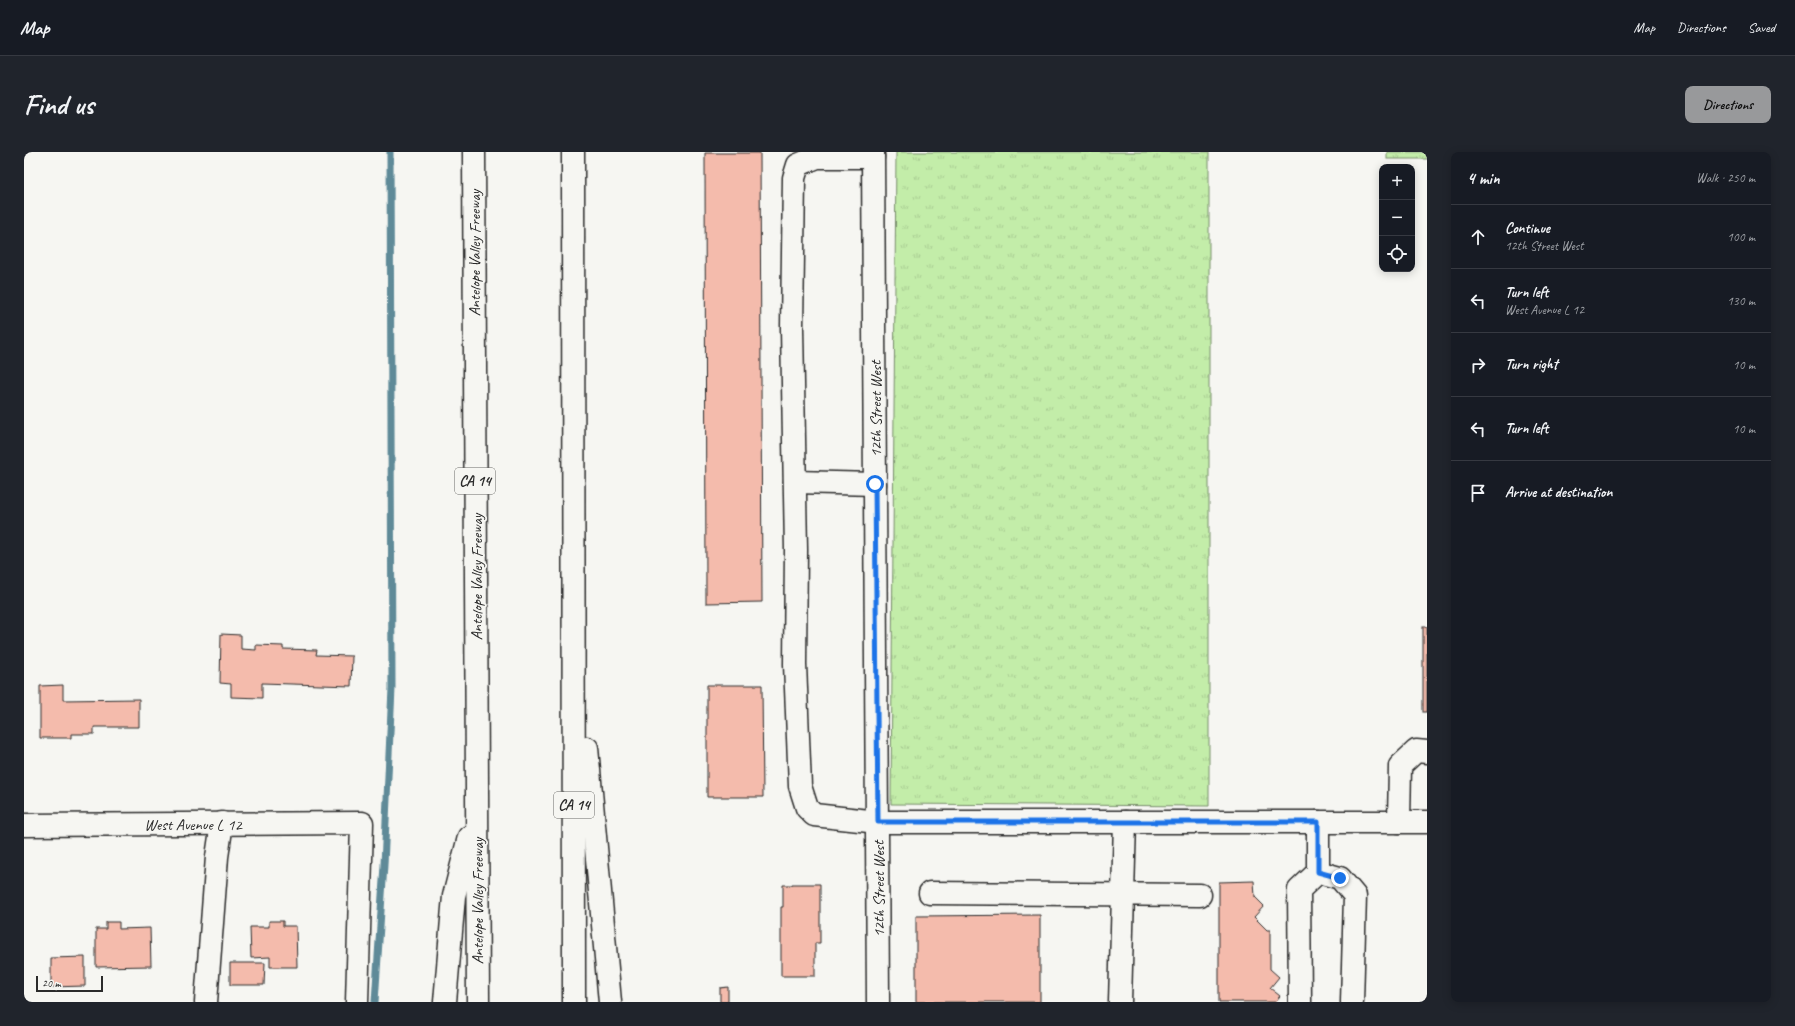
<!DOCTYPE html>
<html lang="en">
<head>
<meta charset="utf-8">
<style>
	body { margin:0; font-family:Caveat,sans-serif; background:#20242c; color:#f1f3f6 }
	.controls { position:absolute; right:12px; top:12px; display:grid; overflow:hidden; border-radius:8px; box-shadow:0 2px 10px #0003 }
	.controls button { width:36px; height:36px; display:grid; place-items:center; padding:0; border:0; border-bottom:1px solid #363941; background:#171b24; color:#f1f3f6; font:20px sans-serif }
	.scale { position:absolute; left:12px; bottom:10px; width:67px; box-sizing:border-box; padding-left:4px; border:2px solid #2b2b2b; border-top:0; font-size:11px; line-height:14px; white-space:nowrap; color:#2b2b2b; -webkit-text-stroke:3px #f6f6f2; paint-order:stroke }
	.stop { position:absolute; width:12px; height:12px; margin:-9px; border:3px solid #1a73e8; border-radius:50%; background:#fff }
	.stop.end { background:#1a73e8; border-color:#fff; box-shadow:0 1px 4px #0008 }
	.list { margin:0; padding:0; list-style:none }
	h2 { display:flex; justify-content:space-between; align-items:center; height:52px; margin:0; padding:0 16px; font-size:17px }
	h2 small { font-size:13px; font-weight:400; color:#9ea1a6 }
	.list li { display:grid; grid-template-columns:26px 1fr auto; gap:12px; align-items:center; box-sizing:border-box; height:64px; padding:0 16px; border-top:1px solid #363941 }
	.list b { display:block; font-size:15px; white-space:nowrap }
	.list p { margin:0; font-size:13px; white-space:nowrap; color:#9ea1a6 }
	.list em { font-size:13px; font-style:normal; color:#9ea1a6 }
	.icon { flex:none; width:22px; height:22px; fill:none; stroke:currentColor; stroke-width:2; stroke-linecap:round; stroke-linejoin:round }
	.map { position:relative; flex:none; width:1403px; height:850px; overflow:hidden; border-radius:8px }
	header { display:flex; align-items:center; gap:24px; box-sizing:border-box; height:56px; padding:0 20px; background:#171b24; border-bottom:1px solid #363941 }
	header strong { font-size:19px }
	nav { display:flex; gap:22px; margin-inline-start:auto; font-size:14px }
	.intro { display:flex; align-items:center; justify-content:space-between; box-sizing:border-box; height:96px; padding:0 24px }
	h1 { margin:0; font-size:28px }
	.button { padding:10px 18px; border-radius:8px; background:#98999b; color:#111; font-size:14px; font-weight:700 }
	main { display:flex; gap:24px; padding:0 24px }
	aside { flex:1; background:#171b24; border-radius:8px; box-shadow:0 2px 10px #0003 }
	.map>svg:first-child { display:block }
	.grass { fill:url(#grass-tufts); stroke:#778c6a }
	.lines { fill:none; stroke-linecap:round; stroke-linejoin:round }
	.stream { stroke:#5e8a98; stroke-width:7 }
	.building { fill:#f4bbac; stroke:#2b2b2b }
	.minor-casing { stroke:#2b2b2b; stroke-width:25 }
	.highway-casing { stroke:#2b2b2b; stroke-width:25 }
	.minor { stroke:#f6f6f2; stroke-width:22 }
	.highway { stroke:#f6f6f2; stroke-width:22 }
	.route { stroke:#1a73e8; stroke-width:5 }
	.labels { text-anchor:middle; stroke-width:3.5; stroke-linejoin:round; paint-order:stroke }
	.shield { fill:#f6f6f2; stroke:#686867; stroke-width:1 }
	.shield-label { font-size:15px; font-weight:bold; fill:#2b2b2b }
	.street-label { font-size:16px; fill:#2b2b2b; stroke:#f6f6f2 }
</style>
</head>
<body>
<header>
<strong>Map</strong>
<nav><a>Map</a><a>Directions</a><a>Saved</a></nav>
</header>
<div class="intro"><h1>Find us</h1><a class="button">Directions</a></div>
<main>
<div class="map">
<svg width="1403" height="850" viewBox="0 0 1403 850">
	<defs>
		<pattern id="grass-tufts" width="24" height="20" patternUnits="userSpaceOnUse"><rect width="24" height="20" fill="#c3eda9"/><path d="M3 7l-1-3M5 7V3M7 7l1-3M15 17l-1-3M17 17v-4M19 17l1-3" fill="none" stroke="#a8cb92"/></pattern>
	</defs>
	<rect width="100%" height="100%" fill="#f6f6f2"/>
	<filter id="ink" filterUnits="userSpaceOnUse"><feTurbulence type="fractalNoise" baseFrequency=".025" numOctaves="2"/><feDisplacementMap in="SourceGraphic" scale="8" xChannelSelector="R" yChannelSelector="G"/><feConvolveMatrix kernelMatrix="1 2 1 2 8 2 1 2 1" color-interpolation-filters="sRGB"/></filter>
	<g filter="url(#ink)">
		<g class="grass">
			<polygon points="872,0 1185,0 1185,654 867,652"/>
			<rect x="1363" y="0" width="40" height="7"/>
		</g>
		<g class="lines">
			<polyline class="stream" points="351,850 360,713 368,536 366,0"/>
		</g>
		<g class="building">
			<polygon points="681,1 736,1 738,450 682,451"/>
			<rect x="1399" y="475" width="4" height="85"/>
			<polygon points="197,482 217,483 217,497 232,498 232,493 259,494 259,497 293,498 292,503 328,504 327,534 238,531 238,546 207,545 207,532 196,531"/>
			<polygon points="39,533 39,548 115,547 115,575 70,575 70,582 47,582 47,586 16,586 16,534"/>
			<polygon points="683,533 738,533 739,645 683,645"/>
			<polygon points="1230,729 1231,745 1240,754 1230,765 1243,778 1246,778 1246,817 1255,825 1246,836 1256,844 1251,850 1195,850 1195,730"/>
			<polygon points="768,732 796,732 796,791 791,791 791,824 757,824 757,755 759,755 759,733 768,733"/>
			<polygon points="1016,763 1016,850 892,850 892,764"/>
			<polygon points="245,769 259,769 259,774 272,774 273,815 246,815 246,805 227,806 226,775 245,775"/>
			<polygon points="82,770 95,770 95,777 126,776 127,814 72,815 72,777 82,777"/>
			<polygon points="61,805 61,834 27,835 27,806"/>
			<polygon points="206,811 241,811 240,833 206,833"/>
			<polygon points="704,835 704,850 696,850 696,836"/>
		</g>
		<g class="lines">
			<g class="minor-casing">
				<g id="minor">
					<polyline points="849,0 854,850"/>
					<polyline points="849,5 793,5 774,13 770,26 768,176 772,398 771,512 776,634 783,656 790,663 854,670 1403,670"/>
					<polyline points="771,330 851,332"/>
					<polyline points="1375,670 1376,614 1392,599 1403,600"/>
					<polyline points="0,673 338,671 333,850"/>
					<polyline points="1294,720 1316,726 1331,744 1328,850"/>
					<polyline points="906,741 1176,743"/>
					<polyline points="182,850 193,705 198,671"/>
					<polyline points="1096,850 1101,670"/>
					<polyline points="1276,850 1275,738 1294,720 1294,670"/>
				</g>
			</g>
			<g class="highway-casing">
				<g id="highway">
					<polyline points="450,0 454,850"/>
					<polyline points="549,0 550,850"/>
					<polyline points="563,596 586,850"/>
					<polyline points="421,850 430,744 445,685"/>
				</g>
			</g>
			<use href="#minor" class="minor"/>
			<use href="#highway" class="highway"/>
		</g>
	</g>
	<g class="lines" filter="url(#ink)">
		<polyline class="route" points="851,332 854,670 1294,670 1294,720 1316,726"/>
	</g>
	<g class="labels">
		<g class="shield">
			<rect x="431" y="316" width="40" height="26" rx="3"/>
			<rect x="530" y="640" width="40" height="26" rx="3"/>
		</g>
		<g class="shield-label">
			<text x="451" y="334">CA 14</text>
			<text x="550" y="658">CA 14</text>
		</g>
		<g class="street-label">
			<text transform="translate(450 101) rotate(-90)" y="6">Antelope Valley Freeway</text>
			<text transform="translate(851 257) rotate(-90)" y="6">12th Street West</text>
			<text transform="translate(452 425) rotate(-90)" y="6">Antelope Valley Freeway</text>
			<text x="169" y="678">West Avenue L 12</text>
			<text transform="translate(854 737) rotate(-90)" y="6">12th Street West</text>
			<text transform="translate(453 749) rotate(-90)" y="6">Antelope Valley Freeway</text>
		</g>
	</g>
</svg>
<div class="controls">
<button>+</button>
<button>−</button>
<button><svg class="icon" aria-label="locate" viewBox="0 0 24 24"><circle cx="12" cy="12" r="6"/><path d="M12 2v4M12 18v4M2 12h4M18 12h4"/></svg></button>
</div>
<div class="scale">20 m</div>
<div class="stop" style="left:851px;top:332px"></div>
<div class="stop end" style="left:1316px;top:726px"></div>
</div>
<aside>
<h2>4 min<small>Walk · 250 m</small></h2>
<ul class="list">
<li><svg class="icon" aria-label="ahead" viewBox="0 0 24 24"><path d="M12 20V5M6 11l6-6 6 6"/></svg><div><b>Continue</b><p>12th Street West</p></div><em>100 m</em></li>
<li><svg class="icon" aria-label="left" viewBox="0 0 24 24"><path d="M17 20v-9H6M10 6l-5 5 5 5"/></svg><div><b>Turn left</b><p>West Avenue L 12</p></div><em>130 m</em></li>
<li><svg class="icon" aria-label="right" viewBox="0 0 24 24"><path d="M7 20v-9h11M14 6l5 5-5 5"/></svg><div><b>Turn right</b></div><em>10 m</em></li>
<li><svg class="icon" aria-label="left" viewBox="0 0 24 24"><path d="M17 20v-9H6M10 6l-5 5 5 5"/></svg><div><b>Turn left</b></div><em>10 m</em></li>
<li><svg class="icon" aria-label="arrive" viewBox="0 0 24 24"><path d="M6 21V4h12l-3 4 3 4H6"/></svg><div><b>Arrive at destination</b></div></li>
</ul>
</aside>
</main>
</body>
</html>
